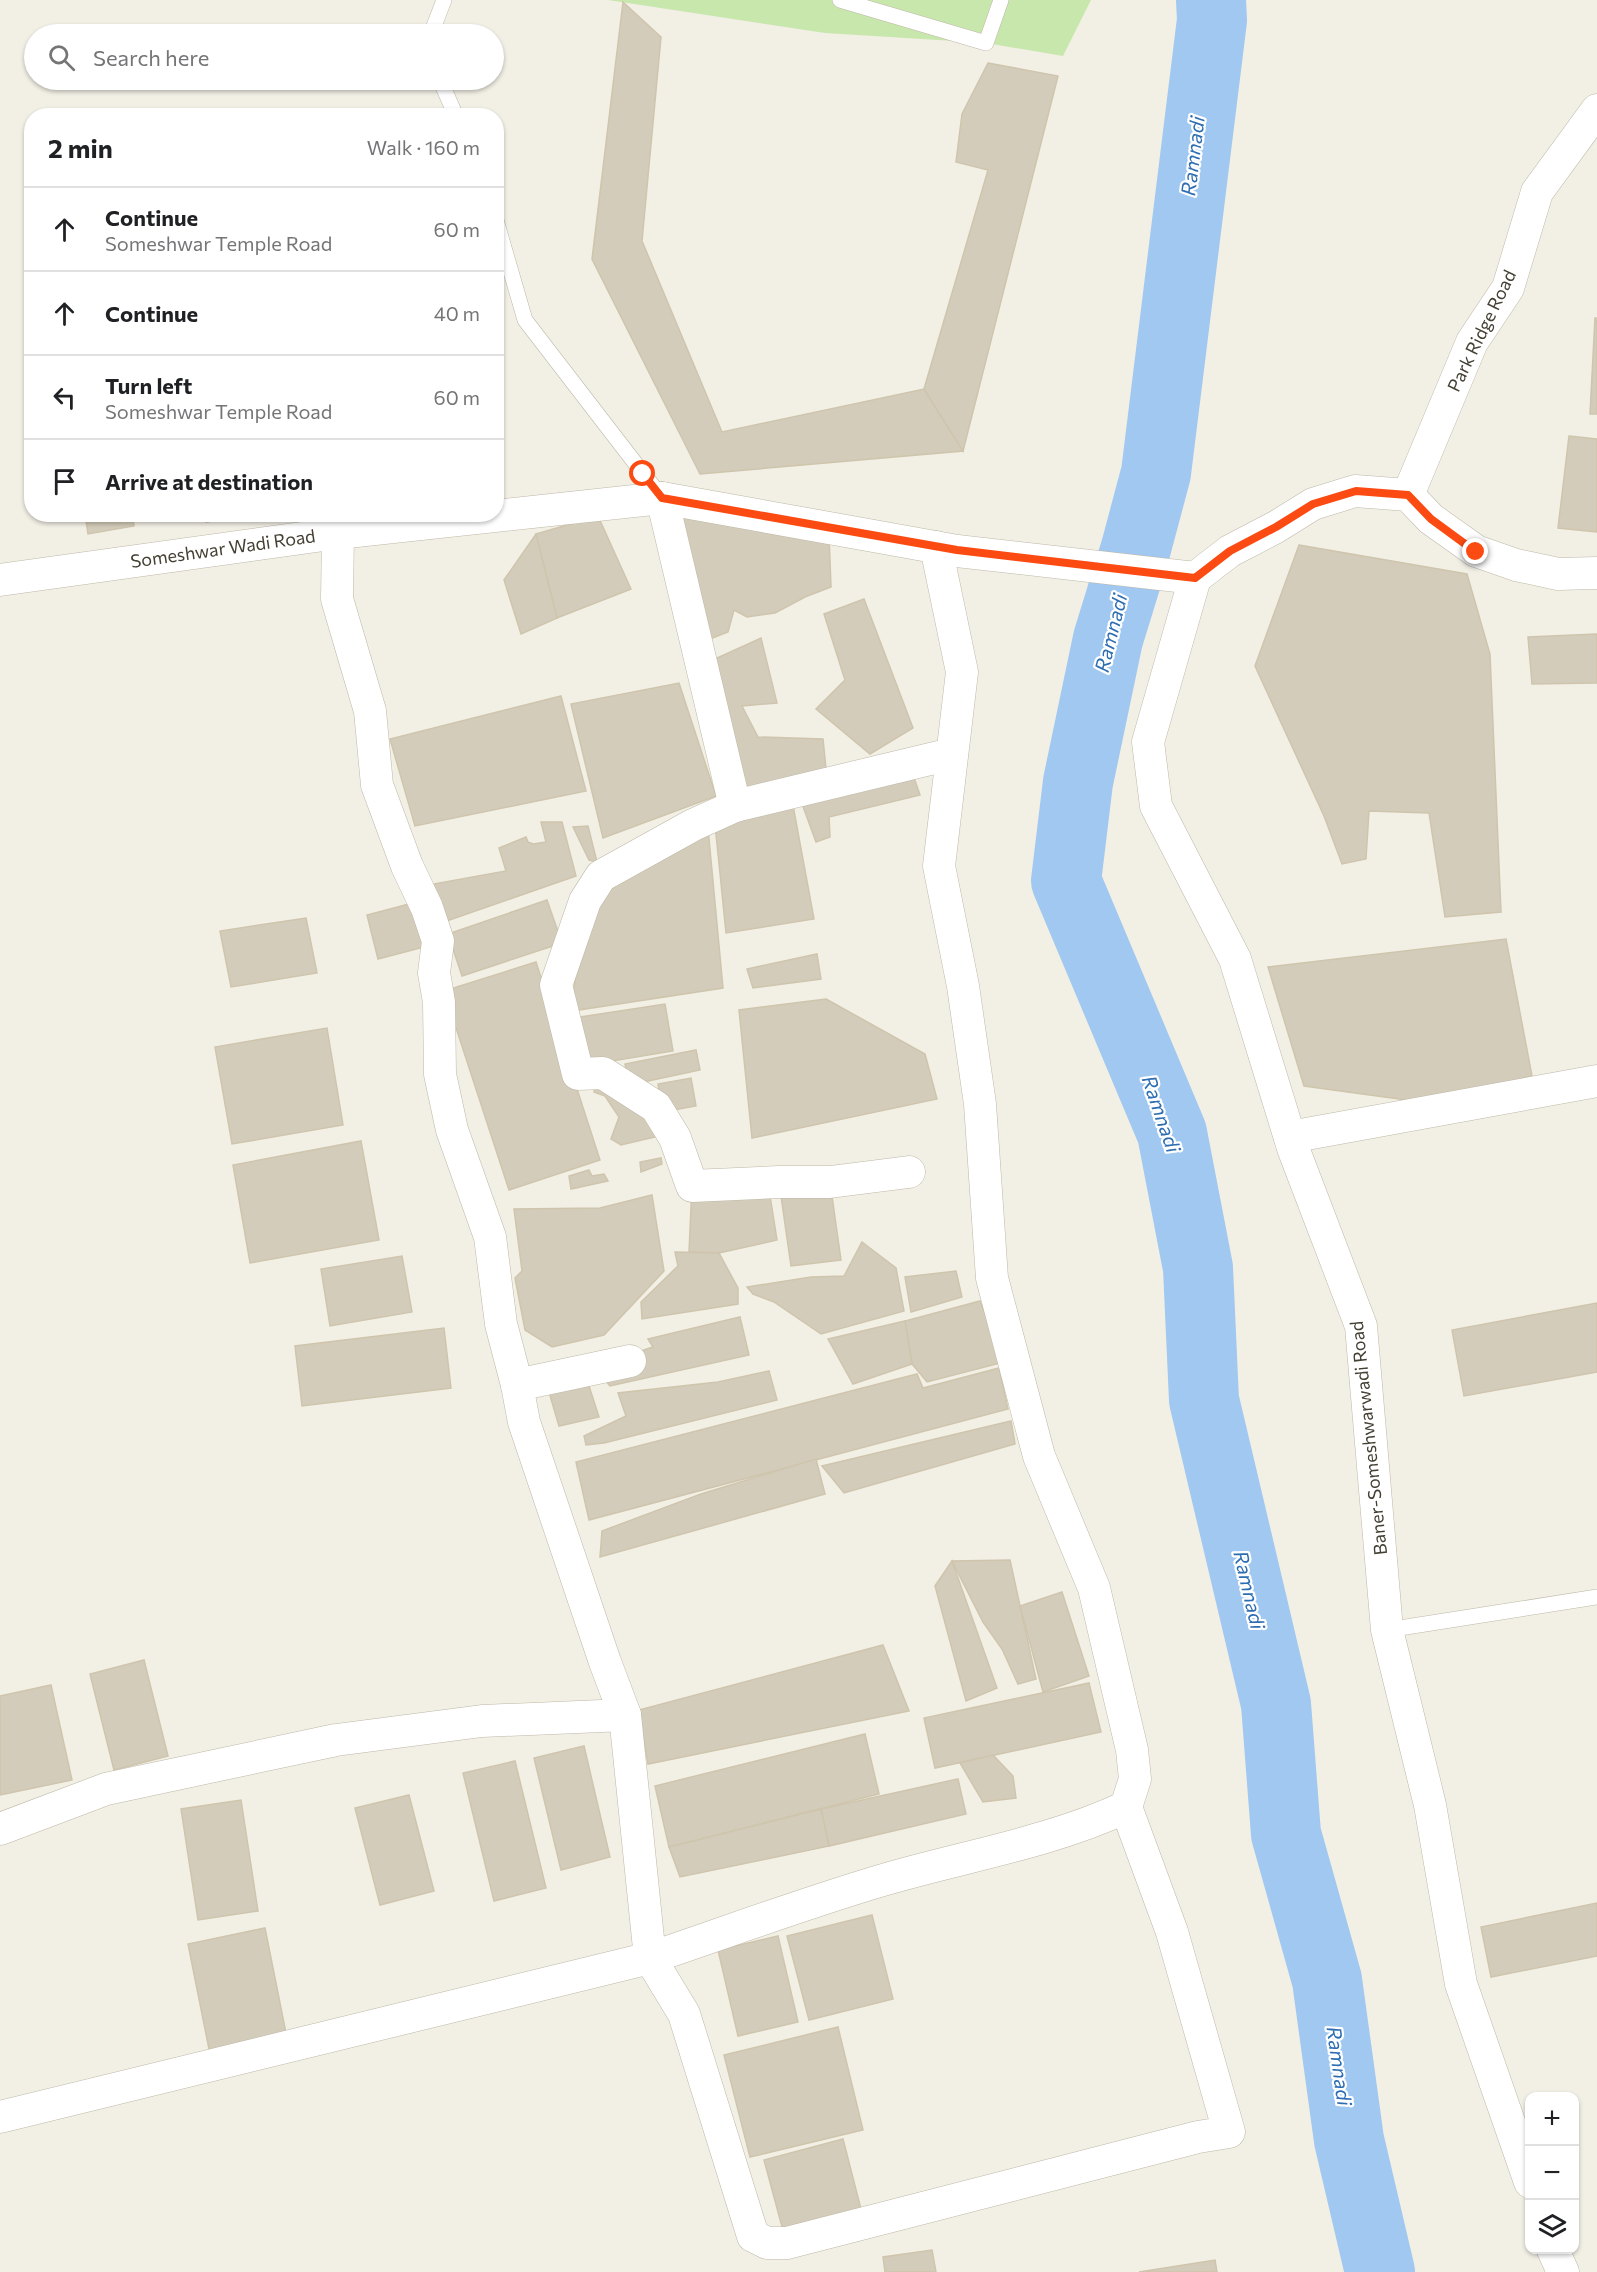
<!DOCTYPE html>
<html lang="en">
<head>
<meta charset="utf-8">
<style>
	body { margin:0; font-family:Commissioner,sans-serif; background:#f2f2f2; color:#202124 }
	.controls { position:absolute; right:18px; bottom:18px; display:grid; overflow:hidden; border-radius:12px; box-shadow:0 2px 4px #0004 }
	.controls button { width:54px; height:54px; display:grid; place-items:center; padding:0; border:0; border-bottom:2px solid #e0e0e0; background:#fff; color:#202124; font:30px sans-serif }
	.stop { position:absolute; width:18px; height:18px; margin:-14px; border:4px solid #fb4b13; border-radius:50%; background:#fff }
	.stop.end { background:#fb4b13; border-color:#fff; box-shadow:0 2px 6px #0008 }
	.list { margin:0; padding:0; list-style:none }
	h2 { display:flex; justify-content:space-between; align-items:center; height:78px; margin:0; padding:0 24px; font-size:26px }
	h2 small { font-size:20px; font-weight:400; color:#757577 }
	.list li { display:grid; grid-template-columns:39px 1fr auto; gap:18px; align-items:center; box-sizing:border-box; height:84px; padding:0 24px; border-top:2px solid #e0e0e0 }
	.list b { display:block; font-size:22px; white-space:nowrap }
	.list p { margin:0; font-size:20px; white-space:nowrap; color:#757577 }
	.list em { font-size:20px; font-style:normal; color:#757577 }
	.icon { flex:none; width:33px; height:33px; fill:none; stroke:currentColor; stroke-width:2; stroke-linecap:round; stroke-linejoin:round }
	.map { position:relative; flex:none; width:1597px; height:2272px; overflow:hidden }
	.search { position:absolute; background:#fff; box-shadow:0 2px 4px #0004; left:24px; top:24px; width:480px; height:66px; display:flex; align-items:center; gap:15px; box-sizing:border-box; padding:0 21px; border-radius:33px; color:#757577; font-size:22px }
	.panel { position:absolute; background:#fff; box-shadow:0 2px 4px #0004; left:24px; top:108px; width:480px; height:414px; border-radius:24px }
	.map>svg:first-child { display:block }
	.green { fill:#c8e7ad }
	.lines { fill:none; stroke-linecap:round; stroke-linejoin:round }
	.river { stroke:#a0c8f0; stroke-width:70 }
	.building { fill:#d4ccba; stroke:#cfc5ad; stroke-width:1.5 }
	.service-casing { stroke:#beb8a7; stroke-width:16 }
	.minor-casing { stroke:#beb8a7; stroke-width:33 }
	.service { stroke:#fff; stroke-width:15 }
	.minor { stroke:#fff; stroke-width:32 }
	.route { stroke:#fb4b13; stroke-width:8 }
	.labels { text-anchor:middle; stroke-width:4.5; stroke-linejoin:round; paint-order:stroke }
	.street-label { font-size:18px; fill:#454034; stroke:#fff }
	.water-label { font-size:20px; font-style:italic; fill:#2d6db1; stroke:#fff }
</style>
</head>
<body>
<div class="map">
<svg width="1597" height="2272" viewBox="0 0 1597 2272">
	<rect width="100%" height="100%" fill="#f2efe5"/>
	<polygon class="green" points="608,0 1091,0 1063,56 986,43 825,33"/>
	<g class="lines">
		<polyline class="river" points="1211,0 1212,20 1156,473 1136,548 1108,639 1078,782 1066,881 1172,1133 1198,1268 1204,1400 1276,1704 1286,1834 1327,1980 1349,2140 1380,2272"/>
	</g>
	<g class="building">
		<polygon points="623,2 661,37 642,241 722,432 924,389 963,451 700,474 592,259"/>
		<polygon points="988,63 1058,76 963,451 924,389 988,170 956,162 962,114"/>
		<polygon points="1595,318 1597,318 1597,414 1590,414"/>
		<polygon points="1569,436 1597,439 1597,532 1558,528"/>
		<polygon points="674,512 829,535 831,587 805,597 775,613 747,617 734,610 728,632 705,641"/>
		<polygon points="85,514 132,514 134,526 88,534"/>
		<polygon points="205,514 251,514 206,522"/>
		<polygon points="598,516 631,589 557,618 536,534"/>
		<polygon points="536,534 557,618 521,634 504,580"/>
		<polygon points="1299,545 1467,574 1490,654 1501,912 1445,917 1429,813 1369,811 1366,859 1342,864 1324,816 1255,666"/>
		<polygon points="864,599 913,728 870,754 816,709 845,680 824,614"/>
		<polygon points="1597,634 1597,683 1532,684 1528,637"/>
		<polygon points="761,638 777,703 742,706 758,737 823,739 827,779 744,790 715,659"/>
		<polygon points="679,683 716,796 603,838 571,704"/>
		<polygon points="561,696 586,791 415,826 390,739"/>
		<polygon points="911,769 920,795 829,817 830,837 816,842 801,801"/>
		<polygon points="792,800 814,919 726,933 715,824"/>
		<polygon points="541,822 562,822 576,876 438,924 428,885 506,871 499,848 526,837 528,842 533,844 546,842"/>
		<polygon points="588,826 597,862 589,860 573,827"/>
		<polygon points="708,828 723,988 572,1011 578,949 603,891"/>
		<polygon points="547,900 562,943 462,976 448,934"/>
		<polygon points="413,903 424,947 378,959 367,915"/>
		<polygon points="306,918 317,973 231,987 220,931"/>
		<polygon points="1506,939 1532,1076 1421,1102 1304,1086 1268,967"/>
		<polygon points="817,954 821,979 753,988 747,969"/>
		<polygon points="536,962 600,1160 509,1190 444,991"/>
		<polygon points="826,999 925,1054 937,1099 752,1138 739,1010"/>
		<polygon points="665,1004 673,1051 582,1066 574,1018"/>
		<polygon points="327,1028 343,1125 232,1144 215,1047"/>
		<polygon points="696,1050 700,1070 629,1085 625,1064"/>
		<polygon points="596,1077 648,1111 655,1137 621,1145 611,1139 619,1117 605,1096 594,1092"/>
		<polygon points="691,1078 696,1106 663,1112 658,1084"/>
		<polygon points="361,1141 379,1240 250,1263 233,1165"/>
		<polygon points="661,1158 662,1164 641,1172 640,1162"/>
		<polygon points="589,1170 592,1176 604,1174 608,1181 571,1189 569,1176"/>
		<polygon points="779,1182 830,1182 841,1260 791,1266"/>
		<polygon points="768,1183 777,1240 719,1253 689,1252 692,1186"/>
		<polygon points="652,1195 664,1271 604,1335 552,1347 525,1330 515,1278 522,1271 514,1209 600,1208"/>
		<polygon points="862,1242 896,1268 904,1311 821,1334 774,1302 753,1294 747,1287 811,1277 844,1276"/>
		<polygon points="675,1252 719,1253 738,1288 738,1304 642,1319 641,1302 678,1266"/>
		<polygon points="402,1256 412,1312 330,1326 321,1269"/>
		<polygon points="956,1271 962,1297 911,1312 905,1277"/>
		<polygon points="980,1301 1004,1362 927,1382 912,1364 905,1321"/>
		<polygon points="1597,1303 1597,1372 1464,1396 1452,1330"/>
		<polygon points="740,1317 749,1355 610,1386 604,1379 638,1352 653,1347 648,1339"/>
		<polygon points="905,1321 912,1364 853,1384 828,1339"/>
		<polygon points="444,1328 451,1388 302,1406 295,1346"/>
		<polygon points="999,1368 1008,1409 589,1520 576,1462 917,1374 923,1388"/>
		<polygon points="769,1371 777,1400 604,1443 586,1445 584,1436 626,1416 618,1393 718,1382"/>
		<polygon points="589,1386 599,1417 559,1426 549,1392"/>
		<polygon points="1011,1421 1015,1444 844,1493 822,1466"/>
		<polygon points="816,1459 825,1494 600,1557 602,1531 701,1494"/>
		<polygon points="1010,1560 1036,1679 1018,1684 1002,1649 983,1622 952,1561"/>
		<polygon points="952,1561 997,1688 966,1701 935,1586"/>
		<polygon points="1062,1592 1089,1676 1043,1692 1020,1606"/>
		<polygon points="883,1645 909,1711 648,1764 639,1710"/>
		<polygon points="144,1660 168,1756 114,1770 90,1674"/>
		<polygon points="1089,1683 1101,1732 935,1768 924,1718"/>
		<polygon points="51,1685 72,1780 0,1795 0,1696"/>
		<polygon points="865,1734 879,1794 669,1847 655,1786"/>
		<polygon points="584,1746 610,1857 561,1870 534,1758"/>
		<polygon points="993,1755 1013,1776 1016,1798 983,1802 960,1763"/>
		<polygon points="515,1761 546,1888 494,1901 463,1773"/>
		<polygon points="958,1779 966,1814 829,1846 821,1809"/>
		<polygon points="409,1795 434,1891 380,1905 355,1808"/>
		<polygon points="241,1800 258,1911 198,1920 181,1809"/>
		<polygon points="821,1809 829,1846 680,1877 669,1847"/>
		<polygon points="1597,1903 1597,1956 1491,1977 1481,1927"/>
		<polygon points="872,1915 893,1999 809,2020 787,1936"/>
		<polygon points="265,1928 287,2038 210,2054 188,1944"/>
		<polygon points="778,1936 798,2022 738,2036 718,1950"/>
		<polygon points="838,2027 863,2130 750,2157 724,2055"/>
		<polygon points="843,2139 862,2213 784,2234 764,2160"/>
		<polygon points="932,2250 936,2272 885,2272 883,2257"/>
		<polygon points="1215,2260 1217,2272 1139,2272"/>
	</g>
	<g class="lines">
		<g class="service-casing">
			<g id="service">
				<polyline points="840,0 986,43 1001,0"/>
				<polyline points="431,34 444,0"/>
				<polyline points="440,80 456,116"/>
				<polyline points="496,220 525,320 662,498"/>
				<polyline points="1387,1630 1597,1597"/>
			</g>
		</g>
		<g class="minor-casing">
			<g id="minor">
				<polyline points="1408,495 1472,342 1508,288 1537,192 1597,110"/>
				<polyline points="662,498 735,806"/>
				<polyline points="338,533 337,599 370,711 377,785 407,866 427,908 438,941 434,973 439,1002 440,1074 452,1130 490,1237 501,1324 517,1385 524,1422 605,1662 625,1715"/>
				<polyline points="1195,578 1148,742 1156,806 1235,959 1293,1148 1361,1326 1387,1630 1430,1805 1461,1984 1530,2182"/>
				<polyline points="1195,578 1230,551 1276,527 1313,504 1355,491 1408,495 1431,519 1476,551 1516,565 1558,574 1597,573"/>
				<polyline points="0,580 338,533 662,498 957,551 1195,578"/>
				<polyline points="1290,1137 1597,1081"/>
				<polyline points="909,1172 830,1182 779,1182 692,1186 675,1138 656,1107 603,1073 578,1074 556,985 585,901 601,876 693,825 735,806 951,754"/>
				<polyline points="517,1385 630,1361"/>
				<path d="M 0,1829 L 106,1789 L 336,1740 L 482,1721 L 625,1715 L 650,1958 C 727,1932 805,1903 883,1880 C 964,1856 1049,1843 1126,1807"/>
				<polyline points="0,2117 650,1958 684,2014 753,2236 767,2243 787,2243 1198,2137 1229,2132 1172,1932 1126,1807 1135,1779 1132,1750 1094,1588 1039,1456 992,1278 980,1104 963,986 939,866 962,672 936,547"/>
				<polyline points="1553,2250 1563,2272"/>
			</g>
		</g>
		<use href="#service" class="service"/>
		<use href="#minor" class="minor"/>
	</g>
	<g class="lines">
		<polyline class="route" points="643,474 662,498 957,550 1195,578 1230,551 1276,527 1313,504 1356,491 1408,495 1431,519 1476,552"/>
	</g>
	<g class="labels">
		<g class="street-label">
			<text transform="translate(1482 331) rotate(-64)" y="6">Park Ridge Road</text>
			<text transform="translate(223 549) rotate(-8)" y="6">Someshwar Wadi Road</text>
			<text transform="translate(1369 1438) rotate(-96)" y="6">Baner-Someshwarwadi Road</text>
		</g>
		<g class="water-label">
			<text transform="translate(1193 156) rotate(-83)" y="7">Ramnadi</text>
			<text transform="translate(1111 633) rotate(-76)" y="7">Ramnadi</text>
			<text transform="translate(1161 1114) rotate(71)" y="7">Ramnadi</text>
			<text transform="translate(1249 1590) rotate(77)" y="7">Ramnadi</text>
			<text transform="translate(1339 2066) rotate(82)" y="7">Ramnadi</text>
		</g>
	</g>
</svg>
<div class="controls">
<button>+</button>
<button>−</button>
<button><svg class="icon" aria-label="layers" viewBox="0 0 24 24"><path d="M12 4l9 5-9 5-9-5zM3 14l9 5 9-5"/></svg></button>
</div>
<div class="stop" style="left:643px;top:474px"></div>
<div class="stop end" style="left:1476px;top:552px"></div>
<div class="search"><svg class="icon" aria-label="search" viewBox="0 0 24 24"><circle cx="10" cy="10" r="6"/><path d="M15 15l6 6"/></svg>Search here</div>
<section class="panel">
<h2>2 min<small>Walk · 160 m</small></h2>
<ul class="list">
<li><svg class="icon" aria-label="ahead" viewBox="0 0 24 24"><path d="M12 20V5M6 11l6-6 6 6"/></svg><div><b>Continue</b><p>Someshwar Temple Road</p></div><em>60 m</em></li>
<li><svg class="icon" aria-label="ahead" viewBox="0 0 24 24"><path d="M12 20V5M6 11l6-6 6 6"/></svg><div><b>Continue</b></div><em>40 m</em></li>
<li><svg class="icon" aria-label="left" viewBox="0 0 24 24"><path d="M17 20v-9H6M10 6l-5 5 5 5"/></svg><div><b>Turn left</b><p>Someshwar Temple Road</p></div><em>60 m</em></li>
<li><svg class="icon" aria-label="arrive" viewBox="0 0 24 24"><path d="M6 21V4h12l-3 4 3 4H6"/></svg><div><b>Arrive at destination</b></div></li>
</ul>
</section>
</div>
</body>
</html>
